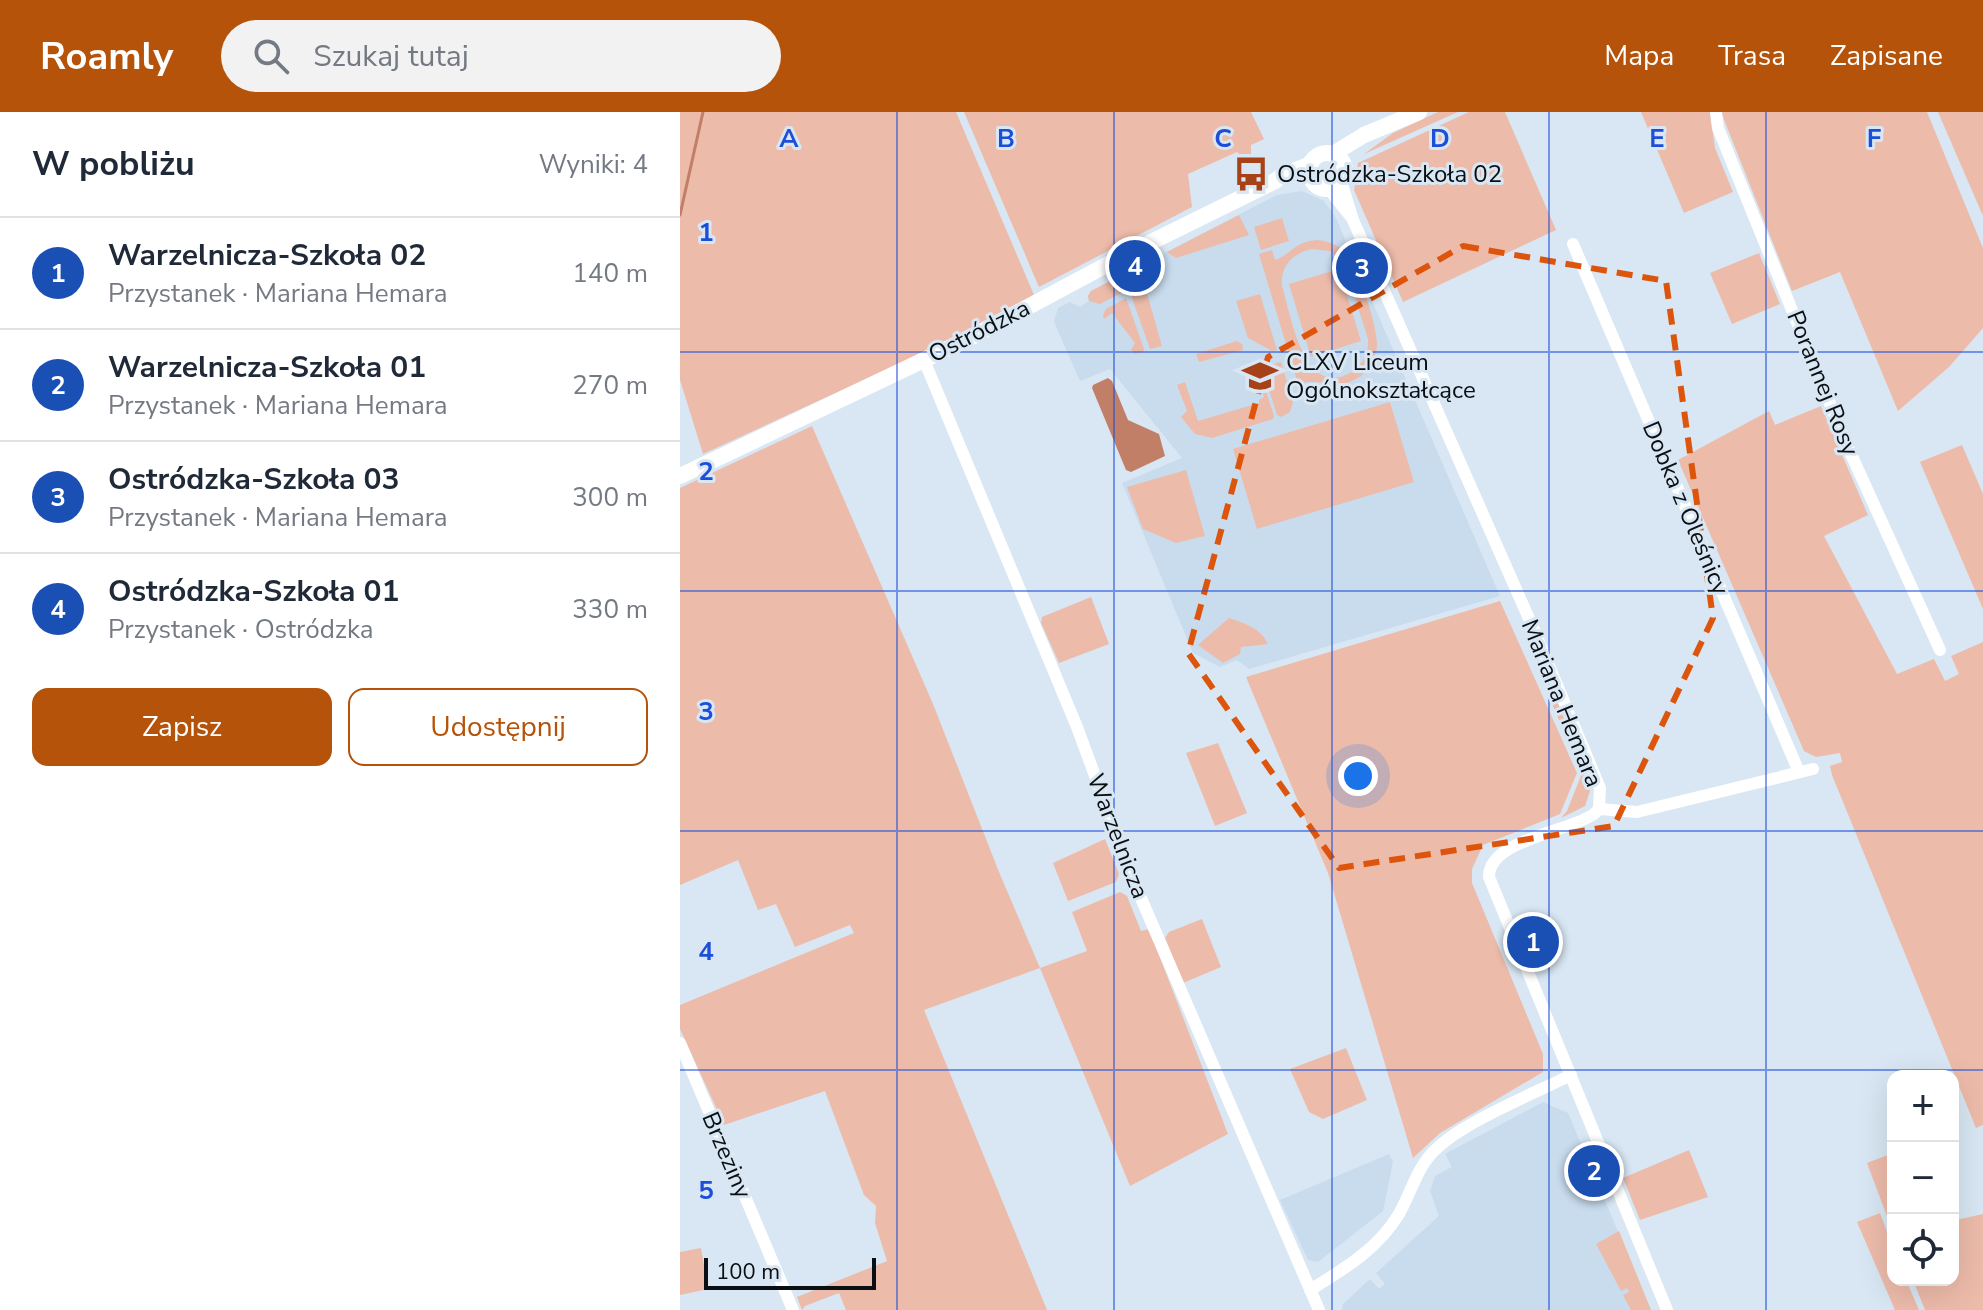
<!DOCTYPE html>
<html lang="pl">
<head>
<meta charset="utf-8">
<style>
	body { margin:0; font-family:"Nunito Sans",sans-serif; background:#f2f2f3; color:#1f2937 }
	.controls { position:absolute; right:24px; bottom:24px; display:grid; overflow:hidden; border-radius:16px; box-shadow:0 8px 32px #0002 }
	.controls button { width:72px; height:72px; display:grid; place-items:center; padding:0; border:0; border-bottom:2px solid #e0e1e3; background:#fff; color:#1f2937; font:40px sans-serif }
	.scale { position:absolute; left:24px; bottom:20px; width:172px; box-sizing:border-box; padding-left:8px; border:4px solid #0a0f13; border-top:0; font-size:22px; line-height:28px; white-space:nowrap; color:#0a0f13; -webkit-text-stroke:6px #d8e7f3; paint-order:stroke }
	.you { position:absolute; left:678px; top:664px; width:28px; height:28px; margin:-20px; border:6px solid #fff; border-radius:50%; background:#1a73e8; box-shadow:0 0 0 12px #1a73e833 }
	.badge { display:grid; place-items:center; width:52px; height:52px; border-radius:50%; background:#b45309; color:#fff; font-size:26px; font-weight:700 }
	.pin { position:absolute; translate:-50% -50%; border:4px solid #fff; box-shadow:0 2px 8px #0006 }
	.list { margin:0; padding:0; list-style:none }
	h2 { display:flex; justify-content:space-between; align-items:center; height:104px; margin:0; padding:0 32px; font-size:34px }
	h2 small { font-size:26px; font-weight:400; color:#747a83 }
	.list li { display:grid; grid-template-columns:52px 1fr auto; gap:24px; align-items:center; box-sizing:border-box; height:112px; padding:0 32px; border-top:2px solid #e0e1e3 }
	.list b { display:block; font-size:30px; white-space:nowrap }
	.list p { margin:0; font-size:26px; white-space:nowrap; color:#747a83 }
	.list em { font-size:26px; font-style:normal; color:#747a83 }
	.actions { display:flex; gap:16px; padding:24px 32px }
	.actions a { flex:1; padding:18px 0; border:2px solid #b45309; border-radius:16px; text-align:center; font-size:28px; color:#b45309 }
	.actions .main { background:#b45309; color:#fff }
	.icon { flex:none; width:44px; height:44px; fill:none; stroke:currentColor; stroke-width:2; stroke-linecap:round; stroke-linejoin:round }
	.map { position:relative; flex:none; width:1303px; height:1198px; overflow:hidden }
	header { display:flex; align-items:center; gap:48px; box-sizing:border-box; height:112px; padding:0 40px; background:#b45309; color:#fff }
	header strong { font-size:38px }
	nav { display:flex; gap:44px; margin-inline-start:auto; font-size:28px }
	.search { width:560px; height:72px; background:#f2f2f3; display:flex; align-items:center; gap:20px; box-sizing:border-box; padding:0 28px; border-radius:44px; color:#747a83; font-size:30px }
	main { display:flex }
	aside { flex:1; background:#fff }
	.map>svg:first-child { display:block }
	.built { fill:#c8dcee }
	.green { fill:#edbbaa; fill-rule:evenodd }
	.water { fill:#c27f67 }
	.lines { fill:none; stroke-linecap:round; stroke-linejoin:round }
	.stream { stroke:#c27f67; stroke-width:3 }
	.minor { stroke:#fff; stroke-width:12 }
	.tertiary { stroke:#fff; stroke-width:16 }
	.marked { fill:none; stroke:#dd550c; stroke-width:6; stroke-dasharray:16 10; stroke-linejoin:round }
	.grid { fill:none; stroke:#1d4ed8; stroke-width:2; stroke-opacity:0.55 }
	.labels { text-anchor:middle; stroke-width:6; stroke-linejoin:round; paint-order:stroke }
	.poi-label { font-size:24px; fill:#0a0f13; stroke:#d8e7f3; text-anchor:start }
	.street-label { font-size:24px; fill:#0a0f13; stroke:#d8e7f3 }
	.grid-label { font-size:26px; text-anchor:middle; font-weight:bold; fill:#1d4ed8; stroke:#d8e7f3; stroke-width:6; stroke-linejoin:round; paint-order:stroke }
</style>
</head>
<body>
<header>
<strong>Roamly</strong>
<div class="search"><svg class="icon" aria-label="search" viewBox="0 0 24 24"><circle cx="10" cy="10" r="6"/><path d="M15 15l6 6"/></svg>Szukaj tutaj</div>
<nav><a>Mapa</a><a>Trasa</a><a>Zapisane</a></nav>
</header>
<main>
<aside>
<h2>W pobliżu<small>Wyniki: 4</small></h2>
<ul class="list">
<li><span class="badge" style="background:#1a4fb4">1</span><div><b>Warzelnicza-Szkoła 02</b><p>Przystanek · Mariana Hemara</p></div><em>140 m</em></li>
<li><span class="badge" style="background:#1a4fb4">2</span><div><b>Warzelnicza-Szkoła 01</b><p>Przystanek · Mariana Hemara</p></div><em>270 m</em></li>
<li><span class="badge" style="background:#1a4fb4">3</span><div><b>Ostródzka-Szkoła 03</b><p>Przystanek · Mariana Hemara</p></div><em>300 m</em></li>
<li><span class="badge" style="background:#1a4fb4">4</span><div><b>Ostródzka-Szkoła 01</b><p>Przystanek · Ostródzka</p></div><em>330 m</em></li>
</ul>
<div class="actions"><a class="main">Zapisz</a><a>Udostępnij</a></div>
</aside>
<div class="map">
<svg width="1303" height="1198" viewBox="0 0 1303 1198">
	<rect width="100%" height="100%" fill="#d8e7f3"/>
	<g class="built">
		<polygon points="622,79 644,89 656,106 820,484 569,557 557,548 540,555 513,541 442,371 502,346 430,257 400,269 374,210 378,196 390,190 400,195 409,189 408,184 411,179 597,83"/>
		<polygon points="863,990 888,1001 971,1198 662,1198 663,1192 690,1167 699,1177 705,1172 696,1161 759,1104 750,1079 755,1064 772,1055 765,1042"/>
		<polygon points="709,1042 713,1050 703,1099 638,1150 628,1148 600,1088"/>
	</g>
	<g class="green">
		<polygon points="0,0 276,0 354,183 236,244 23,342 0,268"/>
		<polygon points="284,0 571,0 584,27 571,33 571,42 563,46 557,40 508,62 512,95 359,175"/>
		<polygon points="758,0 778,0 684,42 713,21"/>
		<polygon points="789,0 825,0 876,118 723,190 674,78 678,51"/>
		<polygon points="961,0 1030,0 1035,36 1053,80 1004,101"/>
		<polygon points="1041,0 1247,0 1303,136 1303,216 1269,255 1218,299 1160,160 1112,179"/>
		<polygon points="1258,0 1303,0 1303,104"/>
		<polygon points="559,103 569,123 496,146 487,140"/>
		<polygon points="602,106 609,129 581,138 574,115"/>
		<path d="M 637,128 C 648,129 657,132 665,140 C 678,153 698,216 697,234 C 696,245 690,255 683,262 C 662,281 640,265 618,272 L 579,142 L 592,138 L 595,148 C 611,143 613,130 637,128 ZM 632,137 L 650,139 L 664,151 L 688,227 C 689,240 684,251 673,259 C 624,291 611,203 602,174 C 600,154 613,141 632,137 Z"/>
		<polygon points="1079,141 1100,192 1052,212 1030,161"/>
		<polygon points="469,149 474,164 420,192 409,189 408,184 411,179"/>
		<polygon points="659,157 681,229 631,245 609,172"/>
		<polygon points="476,170 477,174 466,178 482,234 470,237 452,186 453,182"/>
		<polygon points="580,182 597,238 592,239 568,226 556,189"/>
		<polygon points="446,186 464,237 463,240 455,242 451,238 455,231 432,201 424,207 423,203 426,197"/>
		<polygon points="557,229 562,232 563,238 519,250 516,242"/>
		<polygon points="601,250 613,290 610,300 601,305 597,303 583,259 586,254"/>
		<polygon points="579,257 594,304 593,307 532,326 515,322 501,305 507,299 497,273 505,270 518,309 579,291 579,288 584,285 576,259"/>
		<polygon points="710,290 734,370 577,417 553,337"/>
		<polygon points="1141,294 1188,403 1144,424 1217,562 1254,547 1265,569 1279,562 1271,544 1303,530 1303,1013 1296,1016 1152,663 1150,654 1162,650 1160,641 1136,645 1124,639 998,348 1089,299 1095,313"/>
		<polygon points="132,314 253,592 319,760 360,856 407,839 392,800 440,780 447,784 461,819 469,817 548,1022 450,1074 360,856 244,898 367,1198 166,1198 159,1181 125,1194 122,1198 117,1185 207,1149 195,1111 196,1094 184,1083 145,979 44,1013 0,917 0,893 174,821 170,813 115,835 96,792 78,798 58,748 0,773 0,376"/>
		<polygon points="1282,333 1303,382 1303,497 1240,350"/>
		<polygon points="506,358 525,424 496,431 463,417 447,375"/>
		<polygon points="411,485 429,532 379,551 361,511 362,505"/>
		<polygon points="820,489 897,661 880,702 803,733 792,757 792,771 863,942 863,960 760,1021 733,1046 648,761 566,565"/>
		<path d="M 549,506 C 564,511 581,516 588,532 L 561,535 L 560,542 L 543,551 L 518,533 Z"/>
		<polygon points="873,574 910,679 905,694 881,706 887,699 902,661 866,578"/>
		<polygon points="538,631 567,701 535,714 506,641"/>
		<polygon points="425,727 439,762 436,770 388,789 373,751"/>
		<polygon points="522,807 541,855 503,871 485,826 489,820"/>
		<polygon points="666,936 687,988 643,1007 629,1000 610,957"/>
		<polygon points="1009,1038 1028,1085 960,1108 943,1066"/>
		<polygon points="1213,1041 1213,1120 1187,1051"/>
		<polygon points="1200,1101 1213,1136 1213,1168 1226,1168 1239,1198 1215,1198 1177,1110"/>
		<polygon points="1273,1102 1276,1108 1303,1102 1303,1198 1245,1198 1233,1168 1273,1168"/>
		<polygon points="939,1119 971,1198 951,1198 943,1183 949,1180 947,1176 941,1179 916,1132"/>
		<polygon points="21,1136 28,1177 0,1183 0,1140"/>
	</g>
	<polygon class="water" points="428,266 432,269 448,308 479,322 485,344 451,360 446,358 412,276 413,273"/>
	<g class="lines">
		<polyline class="stream" points="0,103 23,0"/>
		<g class="minor">
			<polyline points="1036,0 1038,16 1166,331 1260,538"/>
			<path d="M 661,69 L 673,108 L 854,518 L 920,676 L 919,697 L 914,702 C 889,720 808,728 809,765 L 987,1198"/>
			<polyline points="648,76 671,105"/>
			<polyline points="893,132 1119,660"/>
			<polyline points="244,248 397,615 454,770 639,1198"/>
			<polyline points="919,697 957,700 1133,657"/>
			<polyline points="0,931 113,1198"/>
			<path d="M 630,1178 C 664,1157 698,1137 719,1102 C 731,1081 737,1055 755,1038 C 783,1010 853,982 891,963"/>
		</g>
		<g class="tertiary">
			<circle cx="647" cy="59" r="18"/>
			<polyline points="653,42 684,23 739,0"/>
			<polyline points="0,364 288,227 445,143 595,69 603,63 631,52"/>
		</g>
	</g>
	<path class="marked" d="M 783,134 L 986,169 L 1033,506 L 934,714 L 659,756 L 508,541 L 588,245 Z"/>
	<path class="grid" d="M 217,0 L 217,1198M 434,0 L 434,1198M 652,0 L 652,1198M 869,0 L 869,1198M 1086,0 L 1086,1198M 0,240 L 1303,240M 0,479 L 1303,479M 0,719 L 1303,719M 0,958 L 1303,958"/>
	<defs>
		<g id="bus-bare" transform="scale(2.76)"><path d="M-5-6H5V4H4V6H2V4H-2V6H-4V4H-5ZM-3.5-4V0h7V-4ZM-3.5 1.2v1.5H-2V1.2ZM2 1.2v1.5H3.5V1.2Z" fill="#a74117" stroke="#d8e7f3" stroke-width="2.5" paint-order="stroke"/></g>
		<g id="school-bare" transform="scale(2.76)"><path d="M0-5L7-2L0 1L-7-2ZM-4 1L0 2.5L4 1V4Q0 6-4 4Z" fill="#a74117" stroke="#d8e7f3" stroke-width="2.5" paint-order="stroke"/></g>
	</defs>
	<g fill-rule="evenodd">
		<use href="#bus-bare" x="571" y="62"/>
		<use href="#school-bare" x="580" y="264"/>
	</g>
	<g class="labels">
		<g class="poi-label">
			<text x="597" y="70">Ostródzka-Szkoła 02</text>
			<text x="606" y="258">CLXV Liceum<tspan x="606" dy="28">Ogólnokształcące</tspan></text>
		</g>
		<g class="street-label">
			<text transform="translate(299 219) rotate(-27)" y="8">Ostródzka</text>
			<text transform="translate(1143 271) rotate(68)" y="8">Porannej Rosy</text>
			<text transform="translate(1006 396) rotate(67)" y="8">Dobka z Oleśnicy</text>
			<text transform="translate(882 591) rotate(68)" y="8">Mariana Hemara</text>
			<text transform="translate(438 724) rotate(69)" y="8">Warzelnicza</text>
			<text transform="translate(47 1043) rotate(67)" y="8">Brzeziny</text>
		</g>
	</g>
	<g class="grid-label">
		<text x="109" y="35">A</text>
		<text x="326" y="35">B</text>
		<text x="543" y="35">C</text>
		<text x="760" y="35">D</text>
		<text x="977" y="35">E</text>
		<text x="1194" y="35">F</text>
		<text x="26" y="129">1</text>
		<text x="26" y="368">2</text>
		<text x="26" y="608">3</text>
		<text x="26" y="848">4</text>
		<text x="26" y="1087">5</text>
	</g>
</svg>
<div class="controls">
<button>+</button>
<button>−</button>
<button><svg class="icon" aria-label="locate" viewBox="0 0 24 24"><circle cx="12" cy="12" r="6"/><path d="M12 2v4M12 18v4M2 12h4M18 12h4"/></svg></button>
</div>
<div class="scale">100 m</div>
<div class="you"></div>
<div class="pin badge" style="left:853px;top:830px;background:#1a4fb4">1</div>
<div class="pin badge" style="left:914px;top:1059px;background:#1a4fb4">2</div>
<div class="pin badge" style="left:682px;top:156px;background:#1a4fb4">3</div>
<div class="pin badge" style="left:455px;top:154px;background:#1a4fb4">4</div>
</div>
</main>
</body>
</html>
